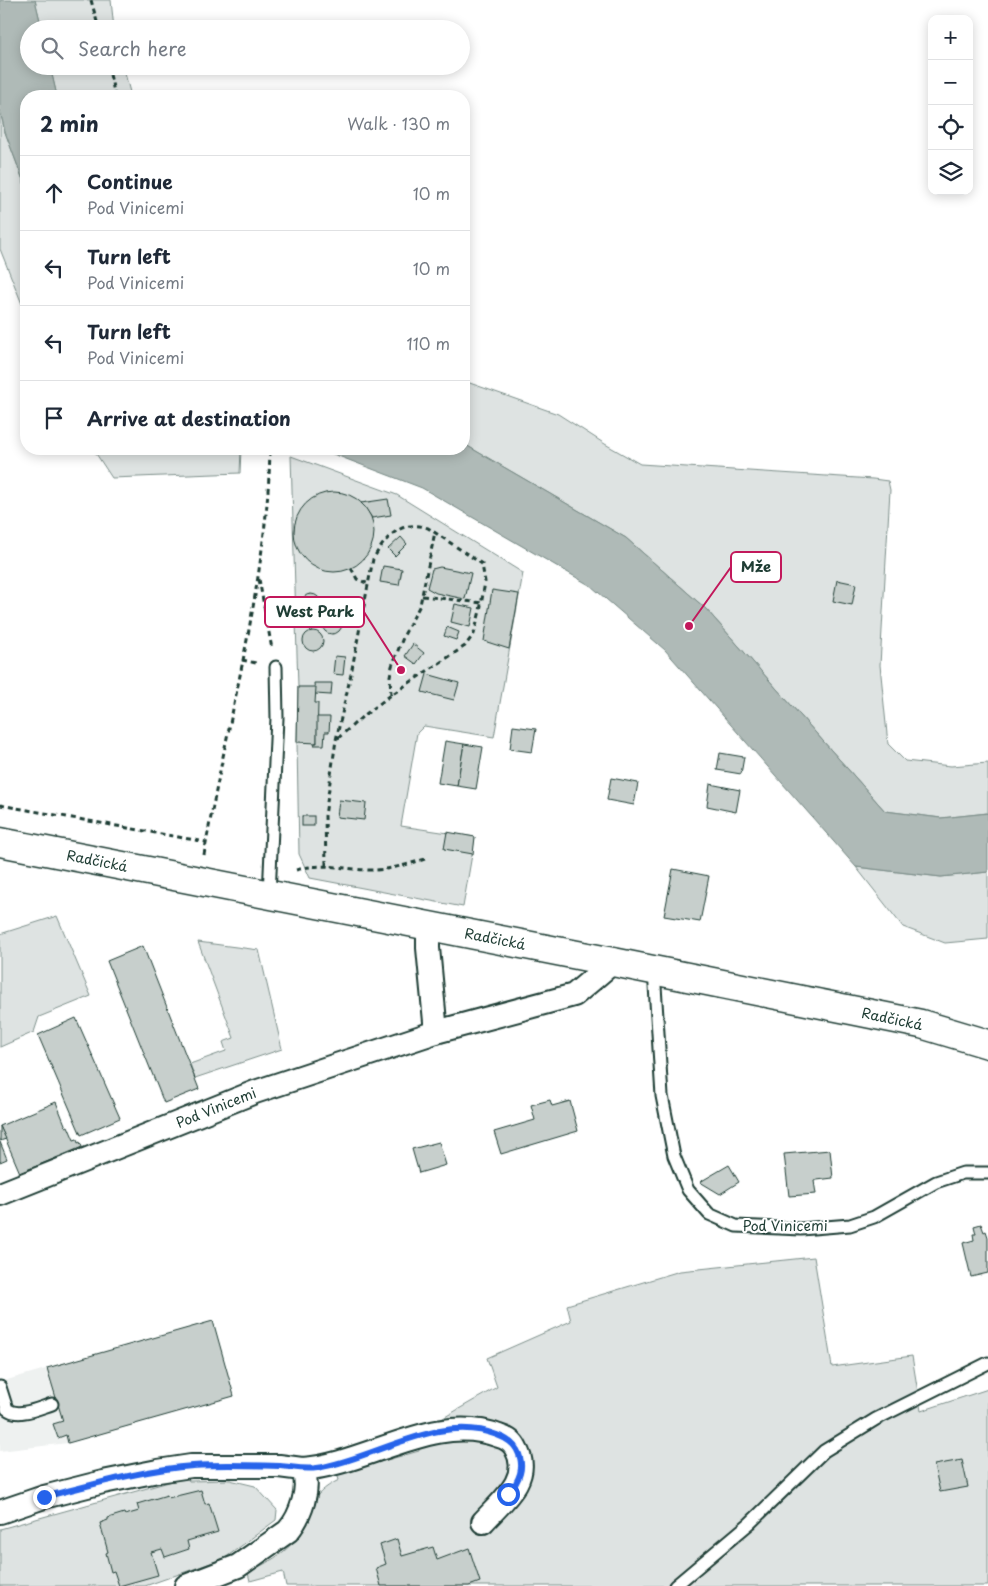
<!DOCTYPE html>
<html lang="en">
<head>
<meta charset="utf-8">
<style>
	body { margin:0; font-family:"Playpen Sans",sans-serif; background:#f6f6f7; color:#1f2937 }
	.controls { position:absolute; right:15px; top:15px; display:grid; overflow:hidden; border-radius:10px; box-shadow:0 2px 12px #0003 }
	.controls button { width:45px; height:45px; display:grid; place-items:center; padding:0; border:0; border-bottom:1px solid #e0e1e3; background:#fff; color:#1f2937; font:25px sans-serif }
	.stop { position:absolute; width:15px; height:15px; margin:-11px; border:4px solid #2563eb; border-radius:50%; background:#fff }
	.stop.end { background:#2563eb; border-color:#fff; box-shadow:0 1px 5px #0008 }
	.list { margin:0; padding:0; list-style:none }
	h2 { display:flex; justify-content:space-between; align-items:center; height:65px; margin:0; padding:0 20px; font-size:21px }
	h2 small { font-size:16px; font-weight:400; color:#747a83 }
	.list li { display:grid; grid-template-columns:32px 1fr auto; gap:15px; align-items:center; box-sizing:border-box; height:75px; padding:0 20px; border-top:1px solid #e0e1e3 }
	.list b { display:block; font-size:19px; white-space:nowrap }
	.list p { margin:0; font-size:16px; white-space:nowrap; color:#747a83 }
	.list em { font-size:16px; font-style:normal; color:#747a83 }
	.icon { flex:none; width:28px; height:28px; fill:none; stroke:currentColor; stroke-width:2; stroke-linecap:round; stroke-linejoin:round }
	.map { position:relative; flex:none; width:988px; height:1586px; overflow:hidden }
	.search { position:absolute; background:#fff; box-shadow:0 2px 12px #0003; left:20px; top:20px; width:450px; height:55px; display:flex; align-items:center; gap:12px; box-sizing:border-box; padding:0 18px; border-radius:28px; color:#747a83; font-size:19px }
	.panel { position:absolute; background:#fff; box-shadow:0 2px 12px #0003; left:20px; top:90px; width:450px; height:365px; border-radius:20px }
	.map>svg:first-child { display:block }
	.built { fill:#eef1f0 }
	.green { fill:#dee3e2; stroke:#7e908b }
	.water { fill:#afbab7; stroke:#758883 }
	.building { fill:#c7cfcc; stroke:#1f3d34 }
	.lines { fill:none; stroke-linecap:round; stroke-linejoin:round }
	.lane-casing { stroke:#1f3d34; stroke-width:15 }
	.street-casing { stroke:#1f3d34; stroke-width:26 }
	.secondary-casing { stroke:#1f3d34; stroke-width:31 }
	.path { stroke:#1f3d34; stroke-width:3; stroke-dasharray:5 4; stroke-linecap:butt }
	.lane { stroke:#fff; stroke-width:11 }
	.street { stroke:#fff; stroke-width:22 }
	.secondary { stroke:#fff; stroke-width:28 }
	.route { stroke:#2563eb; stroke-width:6 }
	.labels { text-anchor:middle; stroke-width:4; stroke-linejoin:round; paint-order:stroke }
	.street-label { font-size:14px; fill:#1f3d34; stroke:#fff }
	.leader { fill:none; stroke:#c2185b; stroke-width:2 }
	.callout-dot { fill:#c2185b; stroke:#fff; stroke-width:2 }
	.callout { fill:#fff; stroke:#c2185b; stroke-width:2 }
	.callout-label { font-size:15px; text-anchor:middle; font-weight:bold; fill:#1f3d34 }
</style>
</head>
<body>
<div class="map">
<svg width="988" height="1586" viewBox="0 0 988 1586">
	<rect width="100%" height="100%" fill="#fff"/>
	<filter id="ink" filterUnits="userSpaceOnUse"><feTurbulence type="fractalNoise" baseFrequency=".02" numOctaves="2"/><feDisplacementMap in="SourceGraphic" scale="10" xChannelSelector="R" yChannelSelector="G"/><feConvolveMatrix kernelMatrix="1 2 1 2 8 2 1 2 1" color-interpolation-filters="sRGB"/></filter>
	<g filter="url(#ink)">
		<polygon class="built" points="213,1321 234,1396 68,1443 0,1451 0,1382"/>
		<g class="green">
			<polygon points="35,0 111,0 114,29 42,29"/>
			<polygon points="50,66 123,66 131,96 57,96"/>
			<polygon points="0,110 5,132 26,188 26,314 0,249"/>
			<polygon points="464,381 558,414 605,444 640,464 873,479 888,481 890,490 880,665 888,744 905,761 951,766 988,763 988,813 941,818 885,811 706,609 626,538 464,444"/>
			<polygon points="93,449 241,449 240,473 112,478"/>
			<polygon points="291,456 397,495 523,573 494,737 424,726 417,733 401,826 475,837 463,907 310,878 299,854 297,742 298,687"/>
			<polygon points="856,867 941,877 988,872 988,939 945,943 903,927"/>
			<polygon points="57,916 91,996 39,1017 34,1032 0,1047 0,934"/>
			<polygon points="198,942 259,950 282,1049 195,1078 190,1064 226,1051 223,1042 234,1038"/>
			<path d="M 814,1257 L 832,1367 L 912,1356 L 921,1411 L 988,1389 L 988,1586 L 286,1586 L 283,1572 L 250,1581 L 248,1573 C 265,1563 285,1555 297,1537 C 312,1512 307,1495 339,1480 L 337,1474 L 419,1451 L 417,1433 L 497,1387 L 487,1358 L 571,1321 L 567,1305 L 680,1271 Z"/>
			<polygon points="187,1477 189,1481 230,1480 255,1486 277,1510 276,1520 225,1558 145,1586 0,1586 0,1529"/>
		</g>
		<g class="water">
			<polygon points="0,0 35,0 42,29 29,29 29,66 50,66 57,96 26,96 26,188 5,132 0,110"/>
			<polygon points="464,444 626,538 706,609 885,811 941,818 988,813 988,872 941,877 856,867 665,650 591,586 422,488 320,449 464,449"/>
		</g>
		<g class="building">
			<circle cx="334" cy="532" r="40"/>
			<polygon points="388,499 391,515 372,518 365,507 361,503"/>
			<polygon points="401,537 407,544 395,556 388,549"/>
			<polygon points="383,566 402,569 399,585 380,582"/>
			<polygon points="440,567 471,573 465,599 436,593 427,588 432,569"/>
			<polygon points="837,580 856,584 852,605 833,601"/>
			<polygon points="492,590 519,594 509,649 484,641"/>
			<circle cx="311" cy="604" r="10"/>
			<polygon points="455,604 474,608 470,627 451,622"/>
			<circle cx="332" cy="624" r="10"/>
			<polygon points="447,627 459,632 456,640 444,636"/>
			<circle cx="313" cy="641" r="10"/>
			<polygon points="413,644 424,653 416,664 405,656"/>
			<polygon points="335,656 345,657 343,675 333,674"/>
			<polygon points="427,674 459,683 454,700 422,692"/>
			<polygon points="314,683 332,683 331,695 315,694"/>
			<polygon points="298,687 316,687 315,703 318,703 317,743 297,742"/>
			<polygon points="317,717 330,717 329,732 325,732 324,745 314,745 315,743 317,743"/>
			<polygon points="513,726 536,729 532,752 510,749"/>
			<polygon points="445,741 464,744 457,786 438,783"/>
			<polygon points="464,744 483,747 476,789 457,786"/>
			<polygon points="720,753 744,757 741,774 717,770"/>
			<polygon points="611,778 638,783 634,805 607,800"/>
			<polygon points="710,784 740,790 736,812 707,806"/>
			<polygon points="339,800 366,803 364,820 337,817"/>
			<rect x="302" y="816" width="12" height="10"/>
			<polygon points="447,832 475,837 473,854 444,849"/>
			<polygon points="673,869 709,876 700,922 664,916"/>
			<polygon points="143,946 199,1089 164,1103 107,961"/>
			<polygon points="76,1018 120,1118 81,1135 38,1035"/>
			<polygon points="550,1100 552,1106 570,1101 578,1131 501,1154 494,1132 535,1120 531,1105"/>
			<polygon points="56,1102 66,1127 68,1126 74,1140 77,1139 78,1143 80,1142 82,1147 20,1173 0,1126"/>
			<polygon points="0,1126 6,1139 0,1141"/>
			<polygon points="0,1142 7,1159 0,1162"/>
			<polygon points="439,1142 446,1165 419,1173 412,1149"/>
			<polygon points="830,1150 833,1178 817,1180 814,1181 816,1194 789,1196 784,1154"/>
			<polygon points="729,1165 739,1182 720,1194 700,1182"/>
			<polygon points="981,1224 984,1232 986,1231 988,1237 988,1273 971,1277 963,1243 974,1240 973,1234 976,1234 974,1226"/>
			<polygon points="213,1321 234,1396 68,1443 66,1435 58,1438 53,1424 63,1421 47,1368"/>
			<polygon points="962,1460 968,1487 940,1492 934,1465"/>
			<polygon points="201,1490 205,1504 209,1503 218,1532 187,1541 189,1549 165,1557 162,1549 151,1552 158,1575 119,1586 114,1571 111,1572 106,1553 108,1552 100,1523 108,1520 108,1518 124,1513 125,1515 139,1511 137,1504 167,1495 168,1498"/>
			<polygon points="397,1539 402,1556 433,1547 437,1560 469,1548 480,1582 469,1586 381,1586 376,1568 386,1564 380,1545"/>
		</g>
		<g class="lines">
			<g class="lane-casing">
				<g id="lane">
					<polyline points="269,895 277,718 276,667"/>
					<polyline points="654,970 662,1096 674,1156 688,1190 709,1214 736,1226 801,1229 850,1225 874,1217 936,1182 963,1173 988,1173"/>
					<path d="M 0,1387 L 7,1409 C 18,1418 39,1408 52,1404"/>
					<polyline points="675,1586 750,1523 824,1451 876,1419 988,1363"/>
				</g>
			</g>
			<g class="street-casing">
				<g id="street">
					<polyline points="428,926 428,948 436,1032"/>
					<polyline points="0,1194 255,1092 436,1032 574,995 613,962"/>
					<path d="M 302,1469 C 367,1465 435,1411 499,1436 C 506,1438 513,1442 516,1449 C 533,1478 501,1502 483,1522"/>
					<path d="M 0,1512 L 44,1497 L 103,1482 L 158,1471 L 191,1466 L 279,1466 L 302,1469 C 312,1487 300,1517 288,1531 L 238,1566 L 186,1586"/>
				</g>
			</g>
			<g class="secondary-casing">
				<polyline id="secondary" points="0,842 613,962 921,1024 988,1044"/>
			</g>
			<g class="path">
				<polyline points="91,0 99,29"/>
				<polyline points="108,66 115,96"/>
				<polyline points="351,568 357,579 369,584"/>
				<polyline points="259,579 272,649"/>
				<polyline points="422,596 482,603"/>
				<polyline points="242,660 256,663"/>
				<polyline points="391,695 390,676 392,666 404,635 420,605 435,532"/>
				<polyline points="0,805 206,842"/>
				<path d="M 204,855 C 227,720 267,586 270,449"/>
				<path d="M 326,865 L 325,816 L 336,740 L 351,674 L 373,559 C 386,537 401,519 428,528 L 482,564 L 485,582 L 480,611 L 474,634 L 465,646 L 391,695 L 362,717 L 336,740"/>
				<path d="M 296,870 C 327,861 347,871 376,870 C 393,869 409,864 425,859"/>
			</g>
			<use href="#lane" class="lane"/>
			<use href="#street" class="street"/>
			<use href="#secondary" class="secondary"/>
		</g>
	</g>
	<g class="lines" filter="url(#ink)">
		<path class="route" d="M 44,1497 C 91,1485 146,1469 193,1466 C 222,1464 251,1465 280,1466 C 293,1467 304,1470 317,1468 C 375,1459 439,1412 497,1435 C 505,1438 513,1442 517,1450 C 526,1467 519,1481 508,1494"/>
	</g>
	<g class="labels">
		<g class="street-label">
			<text transform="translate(97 861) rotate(11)" y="5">Radčická</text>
			<text transform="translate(495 939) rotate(11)" y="5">Radčická</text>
			<text transform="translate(892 1019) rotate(12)" y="5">Radčická</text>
			<text transform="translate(216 1108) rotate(-22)" y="5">Pod Vinicemi</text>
			<text x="785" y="1231">Pod Vinicemi</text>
		</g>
	</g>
	<path class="leader" d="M689 626L731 567M401 670L364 612"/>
	<g class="callout-dot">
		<circle cx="689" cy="626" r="5"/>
		<circle cx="401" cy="670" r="5"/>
	</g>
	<g class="callout">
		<rect x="731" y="552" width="50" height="30" rx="5"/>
		<rect x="265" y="597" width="99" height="30" rx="5"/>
	</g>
	<g class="callout-label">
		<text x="756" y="572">Mže</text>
		<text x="315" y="617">West Park</text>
	</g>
</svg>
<div class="controls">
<button>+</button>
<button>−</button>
<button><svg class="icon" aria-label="locate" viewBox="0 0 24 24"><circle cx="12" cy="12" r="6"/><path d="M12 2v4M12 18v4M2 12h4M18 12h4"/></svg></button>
<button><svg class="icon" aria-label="layers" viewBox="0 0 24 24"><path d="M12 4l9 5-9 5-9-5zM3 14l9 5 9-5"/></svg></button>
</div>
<div class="stop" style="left:508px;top:1494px"></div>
<div class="stop end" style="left:44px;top:1497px"></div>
<div class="search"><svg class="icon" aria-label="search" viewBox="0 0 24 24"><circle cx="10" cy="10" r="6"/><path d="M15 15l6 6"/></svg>Search here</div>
<section class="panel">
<h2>2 min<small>Walk · 130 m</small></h2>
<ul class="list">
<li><svg class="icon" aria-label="ahead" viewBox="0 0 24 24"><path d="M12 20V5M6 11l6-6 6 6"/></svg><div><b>Continue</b><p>Pod Vinicemi</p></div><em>10 m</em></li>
<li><svg class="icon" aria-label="left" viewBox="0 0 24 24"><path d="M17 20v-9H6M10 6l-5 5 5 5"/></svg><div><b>Turn left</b><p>Pod Vinicemi</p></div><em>10 m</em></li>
<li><svg class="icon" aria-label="left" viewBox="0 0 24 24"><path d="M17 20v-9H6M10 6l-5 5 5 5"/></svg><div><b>Turn left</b><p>Pod Vinicemi</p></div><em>110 m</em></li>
<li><svg class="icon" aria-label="arrive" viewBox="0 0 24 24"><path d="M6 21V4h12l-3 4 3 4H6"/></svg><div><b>Arrive at destination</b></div></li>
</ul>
</section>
</div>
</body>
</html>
